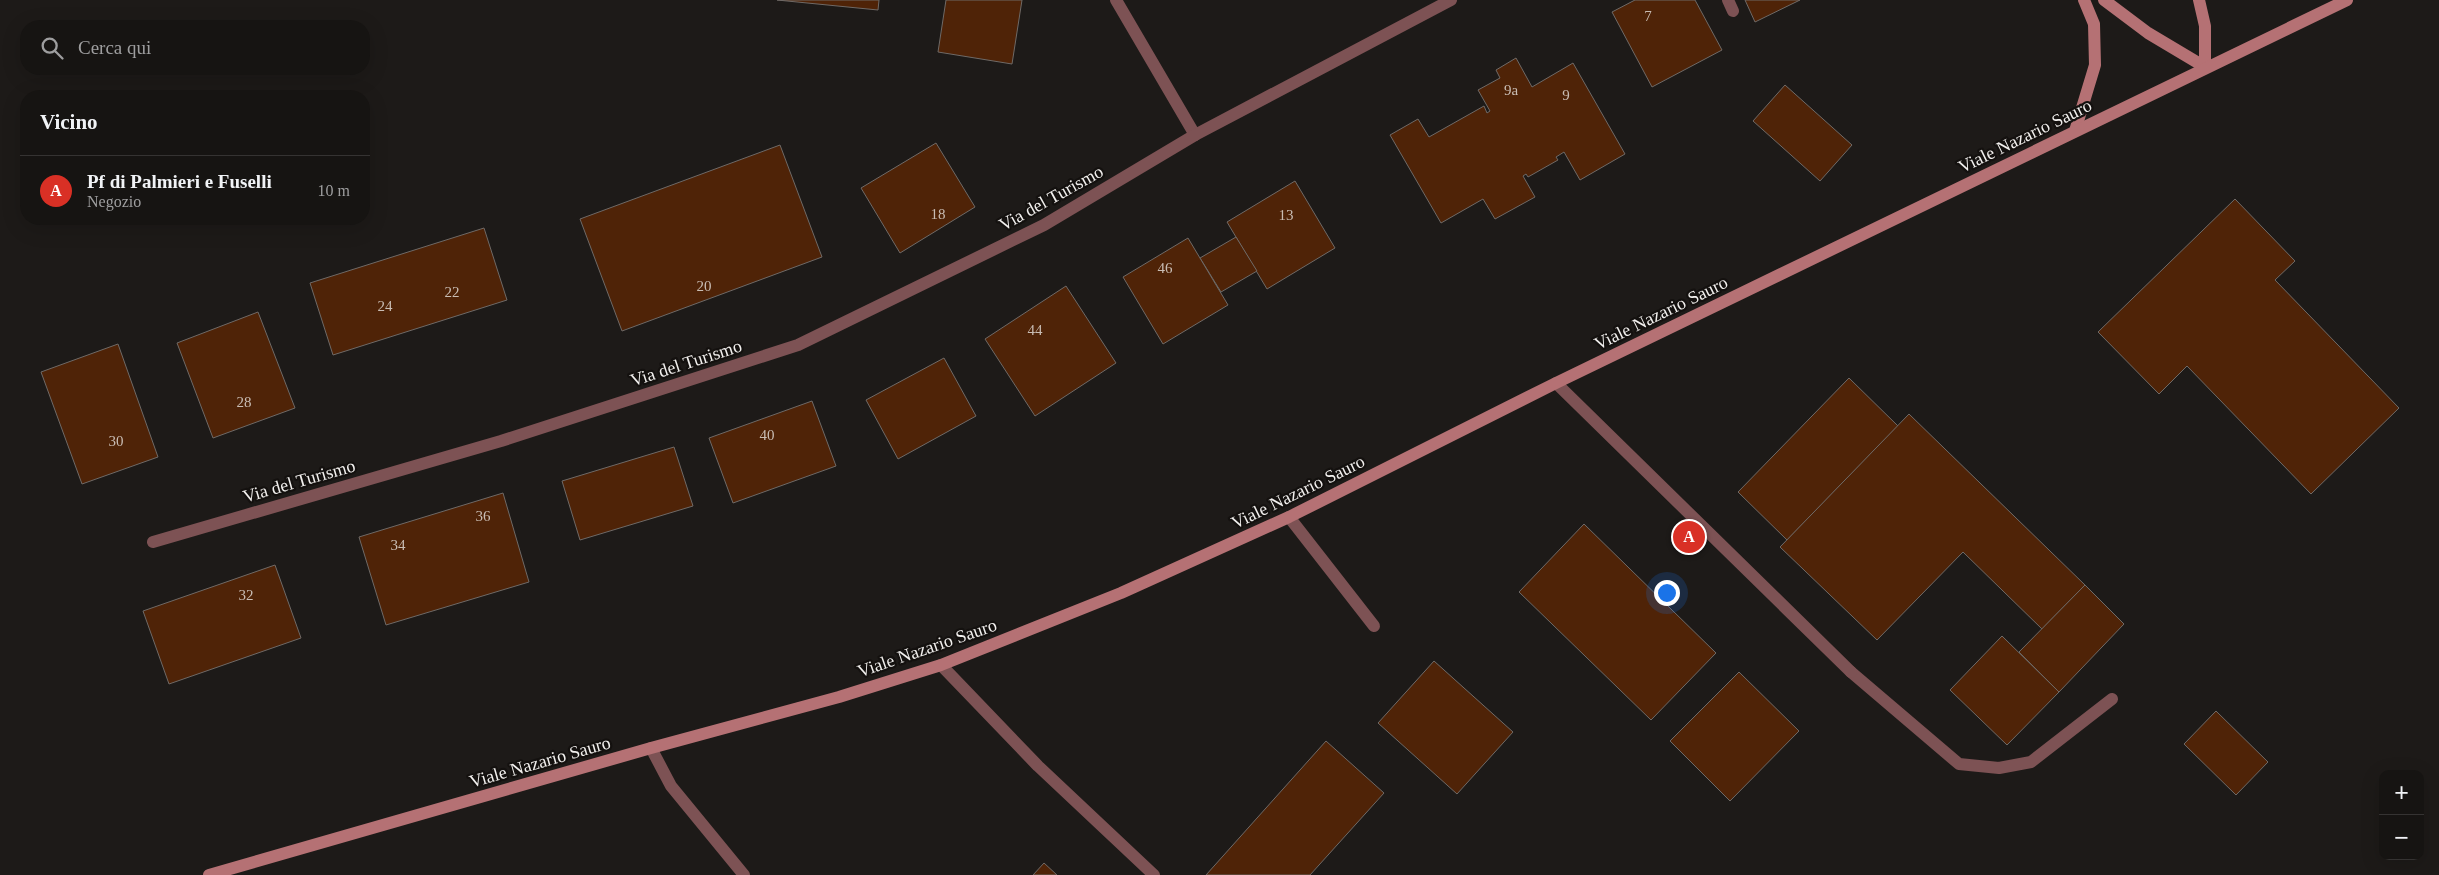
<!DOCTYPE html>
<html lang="it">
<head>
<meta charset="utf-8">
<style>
	body { margin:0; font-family:Georgia,serif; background:#232120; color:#f1f3f6 }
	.controls { position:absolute; right:15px; bottom:15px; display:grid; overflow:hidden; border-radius:10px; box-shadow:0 5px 20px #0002 }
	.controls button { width:45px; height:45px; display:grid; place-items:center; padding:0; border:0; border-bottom:1px solid #353332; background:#161412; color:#f1f3f6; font:25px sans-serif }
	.you { position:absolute; left:1666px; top:592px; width:18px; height:18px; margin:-12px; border:4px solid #fff; border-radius:50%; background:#1a73e8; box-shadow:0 0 0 8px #1a73e833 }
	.badge { display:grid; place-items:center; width:32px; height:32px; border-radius:50%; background:#d93025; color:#fff; font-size:16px; font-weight:700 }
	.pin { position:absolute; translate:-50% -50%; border:2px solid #fff; box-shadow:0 1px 5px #0006 }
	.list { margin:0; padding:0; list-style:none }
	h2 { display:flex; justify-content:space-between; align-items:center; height:65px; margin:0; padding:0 20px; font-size:21px }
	h2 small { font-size:16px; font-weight:400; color:#9e9e9f }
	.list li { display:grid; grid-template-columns:32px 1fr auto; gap:15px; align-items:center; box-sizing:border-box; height:70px; padding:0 20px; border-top:1px solid #353332 }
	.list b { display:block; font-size:19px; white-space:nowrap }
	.list p { margin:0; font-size:16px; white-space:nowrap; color:#9e9e9f }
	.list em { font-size:16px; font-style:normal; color:#9e9e9f }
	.icon { flex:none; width:28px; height:28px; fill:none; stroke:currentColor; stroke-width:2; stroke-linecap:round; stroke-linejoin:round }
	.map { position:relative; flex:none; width:2439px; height:875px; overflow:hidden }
	.search { position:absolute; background:#161412; box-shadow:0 5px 20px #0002; left:20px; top:20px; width:350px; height:55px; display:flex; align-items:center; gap:12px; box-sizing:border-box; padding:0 18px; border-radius:20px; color:#9e9e9f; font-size:19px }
	.panel { position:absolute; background:#161412; box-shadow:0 5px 20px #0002; left:20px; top:90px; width:350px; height:135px; border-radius:20px }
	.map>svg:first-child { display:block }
	.building { fill:#4f2307; stroke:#6f6a67 }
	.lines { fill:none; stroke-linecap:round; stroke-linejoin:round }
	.lane { stroke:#7d5254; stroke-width:12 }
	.street { stroke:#7d5254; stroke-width:12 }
	.secondary { stroke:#b57174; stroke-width:12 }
	.labels { text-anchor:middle; stroke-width:4.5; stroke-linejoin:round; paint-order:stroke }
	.number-label { font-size:15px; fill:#c9bdb4 }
	.street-label { font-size:18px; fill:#f2f0ee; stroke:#14110f }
</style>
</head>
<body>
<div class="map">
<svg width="2439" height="875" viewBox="0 0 2439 875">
	<rect width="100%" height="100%" fill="#1d1a18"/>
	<g class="building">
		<polygon points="777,0 879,0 878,10"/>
		<polygon points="946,0 1022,0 1012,64 938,52"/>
		<polygon points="1635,0 1695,0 1722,50 1652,87 1612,12"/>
		<polygon points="1745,0 1800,0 1755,22"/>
		<polygon points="1516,58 1532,87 1573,63 1625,154 1580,180 1564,152 1556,157 1558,160 1528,177 1526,174 1523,176 1535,197 1495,219 1483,199 1441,223 1390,135 1418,119 1429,137 1484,106 1487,113 1490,111 1478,90 1500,78 1496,70"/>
		<polygon points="1785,85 1852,145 1820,181 1753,121"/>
		<polygon points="936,143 975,207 900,253 861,188"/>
		<polygon points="780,145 822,257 622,331 580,219"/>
		<polygon points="1295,181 1335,248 1267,289 1227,222"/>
		<polygon points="2235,199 2295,261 2275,280 2399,408 2311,494 2187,366 2159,394 2098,332"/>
		<polygon points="484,228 507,300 333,355 310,283"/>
		<polygon points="1236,237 1257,271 1221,292 1200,258"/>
		<polygon points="1188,238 1228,305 1163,344 1123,277"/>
		<polygon points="1066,286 1116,363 1035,416 985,339"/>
		<polygon points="258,312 295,408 213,438 177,343"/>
		<polygon points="118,344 158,457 82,484 41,372"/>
		<polygon points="944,358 976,416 898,459 866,400"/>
		<polygon points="1849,378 1898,426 1787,540 1738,492"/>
		<polygon points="812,401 836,466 733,503 709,438"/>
		<polygon points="1909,414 2085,585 2042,629 1963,552 1877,640 1780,547"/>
		<polygon points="674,447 693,506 580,540 562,481"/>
		<polygon points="503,493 529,582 386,625 359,537"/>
		<polygon points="1584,524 1716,653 1651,720 1519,592"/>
		<polygon points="275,565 301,638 169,684 143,611"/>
		<polygon points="2085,585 2124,624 2059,692 2019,652"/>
		<polygon points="2002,636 2059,692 2007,745 1950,690"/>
		<polygon points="1434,661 1513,732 1457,794 1378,723"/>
		<polygon points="1739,672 1799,731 1730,801 1670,741"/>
		<polygon points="2216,711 2268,762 2236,795 2184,744"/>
		<polygon points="1326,741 1384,793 1310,875 1206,875"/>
		<polygon points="1044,863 1057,875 1033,875"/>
	</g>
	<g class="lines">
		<g class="lane">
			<polyline points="1728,0 1733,11"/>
			<polyline points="1289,517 1374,626"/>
			<polyline points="1851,672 1959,764 1999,768 2031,762 2112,699"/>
		</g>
		<g class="street">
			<polyline points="1116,0 1195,135"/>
			<polyline points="1556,383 1851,672"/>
			<polyline points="153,542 501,441 798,345 1044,225 1195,135 1451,0"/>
			<polyline points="941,665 1038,766 1154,875"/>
			<polyline points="651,748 671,786 744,875"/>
		</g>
		<g class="secondary">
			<polyline points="2104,0 2148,33 2205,67"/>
			<polyline points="2199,0 2205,26 2205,67"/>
			<polyline points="2075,131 2095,65 2094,24 2084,0"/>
			<polyline points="209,875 651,748 839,697 941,665 1121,593 1289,517 1556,383 2347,0"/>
		</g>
	</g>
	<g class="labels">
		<g class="number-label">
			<text x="1648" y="21">7</text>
			<text x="1511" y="95">9a</text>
			<text x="1566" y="100">9</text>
			<text x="938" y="219">18</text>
			<text x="1286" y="220">13</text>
			<text x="1165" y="273">46</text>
			<text x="704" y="291">20</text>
			<text x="452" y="297">22</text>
			<text x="385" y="311">24</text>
			<text x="1035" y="335">44</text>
			<text x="244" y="407">28</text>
			<text x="767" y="440">40</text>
			<text x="116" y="446">30</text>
			<text x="483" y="521">36</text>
			<text x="398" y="550">34</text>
			<text x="246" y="600">32</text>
		</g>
		<g class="street-label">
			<text transform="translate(2025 136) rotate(-26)" y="6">Viale Nazario Sauro</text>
			<text transform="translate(1051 198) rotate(-29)" y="6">Via del Turismo</text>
			<text transform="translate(1661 313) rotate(-26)" y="6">Viale Nazario Sauro</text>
			<text transform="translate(686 363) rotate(-18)" y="6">Via del Turismo</text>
			<text transform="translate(299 481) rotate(-16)" y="6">Via del Turismo</text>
			<text transform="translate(1298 492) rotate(-26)" y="6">Viale Nazario Sauro</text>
			<text transform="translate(927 648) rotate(-19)" y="6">Viale Nazario Sauro</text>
			<text transform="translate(540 762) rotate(-16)" y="6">Viale Nazario Sauro</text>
		</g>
	</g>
</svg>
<div class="controls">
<button>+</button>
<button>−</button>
</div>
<div class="you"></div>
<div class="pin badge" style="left:1689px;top:537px">A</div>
<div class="search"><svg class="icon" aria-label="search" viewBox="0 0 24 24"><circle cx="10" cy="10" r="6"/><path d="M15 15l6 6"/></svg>Cerca qui</div>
<section class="panel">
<h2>Vicino<small></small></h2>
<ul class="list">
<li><span class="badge">A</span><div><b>Pf di Palmieri e Fuselli</b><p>Negozio</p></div><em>10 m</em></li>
</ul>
</section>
</div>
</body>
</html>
